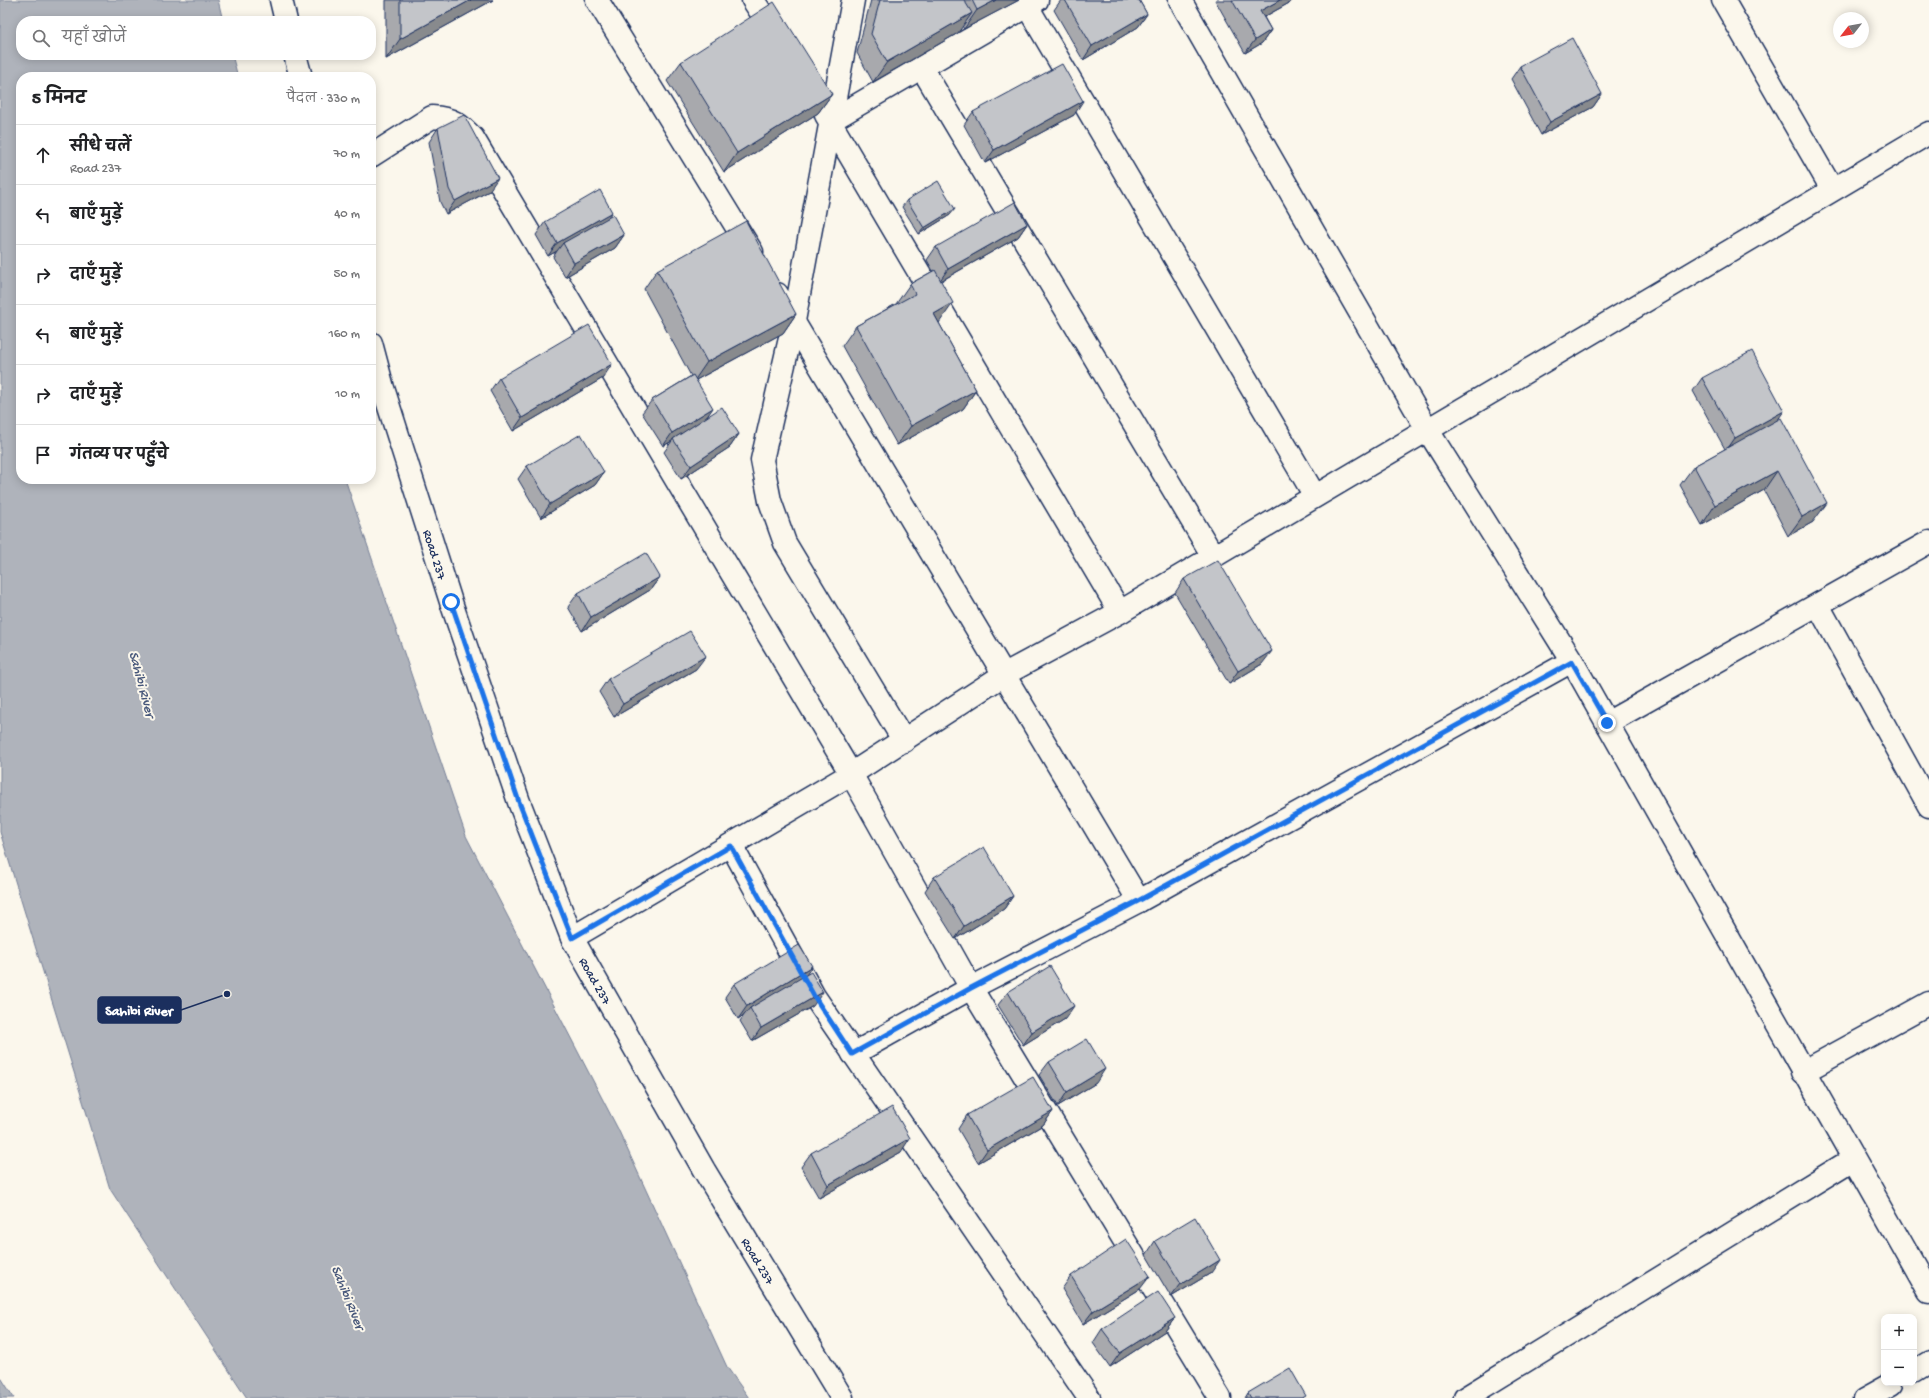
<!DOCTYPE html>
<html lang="hi">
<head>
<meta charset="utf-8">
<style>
	body { margin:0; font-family:"Gochi Hand","Playpen Sans Deva",sans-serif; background:#f2f2f2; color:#202124 }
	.controls { position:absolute; right:12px; bottom:12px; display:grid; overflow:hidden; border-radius:8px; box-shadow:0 2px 10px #0003 }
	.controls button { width:36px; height:36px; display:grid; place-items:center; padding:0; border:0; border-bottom:1px solid #e0e0e0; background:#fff; color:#202124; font:20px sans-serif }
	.compass { position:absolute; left:1833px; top:12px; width:36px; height:36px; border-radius:50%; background:#fff; box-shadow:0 2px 10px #0003; rotate:239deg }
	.stop { position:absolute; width:12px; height:12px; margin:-9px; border:3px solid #1a73e8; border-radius:50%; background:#fff }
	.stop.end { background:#1a73e8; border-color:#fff; box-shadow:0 1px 4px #0008 }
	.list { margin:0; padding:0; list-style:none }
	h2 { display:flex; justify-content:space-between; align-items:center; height:52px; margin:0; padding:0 16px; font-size:17px }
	h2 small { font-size:13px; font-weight:400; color:#757577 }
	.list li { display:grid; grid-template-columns:26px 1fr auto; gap:12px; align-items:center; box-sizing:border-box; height:60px; padding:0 16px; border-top:1px solid #e0e0e0 }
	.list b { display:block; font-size:15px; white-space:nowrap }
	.list p { margin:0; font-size:13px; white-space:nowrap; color:#757577 }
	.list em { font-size:13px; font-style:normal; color:#757577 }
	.icon { flex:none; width:22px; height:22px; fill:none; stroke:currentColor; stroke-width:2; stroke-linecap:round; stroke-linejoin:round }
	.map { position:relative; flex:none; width:1929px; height:1398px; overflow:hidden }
	.search { position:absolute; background:#fff; box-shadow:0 2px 10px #0003; left:16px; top:16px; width:360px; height:44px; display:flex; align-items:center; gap:10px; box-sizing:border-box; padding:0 14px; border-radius:16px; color:#757577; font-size:15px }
	.panel { position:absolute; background:#fff; box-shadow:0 2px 10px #0003; left:16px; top:72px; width:360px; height:412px; border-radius:16px }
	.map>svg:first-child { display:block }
	.water { fill:#afb3bb; stroke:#747e96 }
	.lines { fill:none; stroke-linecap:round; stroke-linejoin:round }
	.minor-casing { stroke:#1b2f5e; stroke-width:25 }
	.minor { stroke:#fbf7ec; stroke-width:22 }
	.wall { fill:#a8a9ad; stroke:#1b2f5e }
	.shaded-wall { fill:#888a8d; stroke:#1b2f5e }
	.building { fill:#c3c5c9; stroke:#1b2f5e }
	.route { stroke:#1a73e8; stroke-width:5 }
	.labels { text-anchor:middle; stroke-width:4; stroke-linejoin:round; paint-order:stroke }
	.street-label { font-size:13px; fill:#1b2f5e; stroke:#fbf7ec }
	.water-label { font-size:14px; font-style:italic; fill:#47577a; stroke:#fbf7ec }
	.leader { fill:none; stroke:#1b2f5e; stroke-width:1.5 }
	.callout-dot { fill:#1b2f5e; stroke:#fbf7ec; stroke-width:1.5 }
	.callout { fill:#1b2f5e; stroke:#1b2f5e; stroke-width:1.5 }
	.callout-label { font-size:14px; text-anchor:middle; font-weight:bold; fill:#fff }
</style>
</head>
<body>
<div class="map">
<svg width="1929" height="1398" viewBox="0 0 1929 1398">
	<rect width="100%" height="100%" fill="#fbf7ec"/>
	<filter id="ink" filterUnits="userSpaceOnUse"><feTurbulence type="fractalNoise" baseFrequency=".025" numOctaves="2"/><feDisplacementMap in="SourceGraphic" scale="8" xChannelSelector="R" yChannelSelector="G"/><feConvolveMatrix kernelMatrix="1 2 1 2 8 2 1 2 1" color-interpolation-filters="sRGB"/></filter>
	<g filter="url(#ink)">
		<g class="water">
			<polygon points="0,0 218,0 223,21 21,21 21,55 232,55 238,77 21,77 21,479 345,479 466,836 618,1129 727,1367 749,1398 247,1398 110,1189 0,832"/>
			<polygon points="0,1376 14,1398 0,1398"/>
		</g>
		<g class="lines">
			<g class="minor-casing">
				<g id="minor">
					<polyline points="281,0 286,21"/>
					<polyline points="597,0 752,252"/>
					<polyline points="753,0 777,37"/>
					<polyline points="853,0 794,321 762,460 770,501 785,543 904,741"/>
					<polyline points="1180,0 1427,429 1572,661 1929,1292"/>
					<polyline points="1723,0 1832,189"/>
					<polyline points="1027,6 1315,496"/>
					<polyline points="295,55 301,77"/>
					<polyline points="922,68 1213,556"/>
					<polyline points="826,115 1120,612"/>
					<polyline points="830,121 1037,0"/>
					<path d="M 371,156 L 432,117 C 452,118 460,124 473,138 L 851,774 L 971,988 L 1220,1398"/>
					<polyline points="777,294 1139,901"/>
					<path id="s1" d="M 371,343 L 383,388 L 451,602 L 519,802 L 572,938 L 704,1170 L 842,1398"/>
					<polyline points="1818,605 1929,806"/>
					<polyline points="1607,723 1929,542"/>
					<polyline points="731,845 814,996 1089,1398"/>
					<polyline points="572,938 851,774 1005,674 1120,612 1929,133"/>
					<polyline points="853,1054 971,988 1139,901 1572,661"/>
					<polyline points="1803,1072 1929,1003"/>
					<polyline points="1914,1371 1929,1362"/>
					<polyline points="1465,1398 1853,1159"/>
					<polyline points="1865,1398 1892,1383"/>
				</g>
			</g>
			<use href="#minor" class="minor"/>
		</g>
		<g class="wall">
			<polygon points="386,0 493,0 386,59"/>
			<polygon points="871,0 1019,0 964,29 962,26 958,33 873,82 857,53"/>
			<polygon points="1061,0 1139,0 1147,14 1138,27 1083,60 1054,10"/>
			<polygon points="1215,0 1292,0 1291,2 1264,17 1271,30 1262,43 1245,53"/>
			<polygon points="681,62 832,94 818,113 724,172 667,81"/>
			<polygon points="1520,66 1602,94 1593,107 1541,135 1511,79"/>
			<polygon points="973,112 1074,115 985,163 964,125"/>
			<polygon points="438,128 489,191 446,214 440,202 429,142"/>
			<polygon points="907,200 950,215 919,234 902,207"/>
			<polygon points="607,218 624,235 615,248 565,277 553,257 557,251 548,256 536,235 545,222"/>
			<polygon points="1027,224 1018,237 941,281 939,323 976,390 963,409 897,445 842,346 856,326 896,304 910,284 933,271 927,260 936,247"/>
			<polygon points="657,270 796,314 783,333 696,380 706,418 739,434 730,447 681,479 664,452 672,441 663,446 642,413 652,400 691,376 644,289"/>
			<polygon points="499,378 603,378 513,431 490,391"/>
			<polygon points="1702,378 1778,420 1813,522 1788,536 1764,490 1702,525 1680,485 1694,466 1725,449 1693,391"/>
			<polygon points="527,466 604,472 595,485 541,518 518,479"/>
			<polygon points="660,577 650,590 582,631 568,607 578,593"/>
			<polygon points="1184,579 1262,664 1229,684 1175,593"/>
			<polygon points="696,669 614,717 599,692 608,679"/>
			<polygon points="934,877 1013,896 1004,909 955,939 925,891"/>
			<polygon points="806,975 813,1006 752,1041 740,1021 745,1014 738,1019 725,997 734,984"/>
			<polygon points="1008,992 1065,1019 1023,1045 998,1005"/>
			<polygon points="1049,1062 1096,1083 1058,1106 1039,1075"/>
			<polygon points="1053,1111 1043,1125 978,1163 958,1129 967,1115"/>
			<polygon points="901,1152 819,1198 801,1167 811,1153"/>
			<polygon points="1155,1241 1211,1273 1171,1297 1146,1255"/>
			<polygon points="1071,1276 1140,1289 1083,1324 1062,1289"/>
			<polygon points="1175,1318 1165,1331 1110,1367 1093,1343 1102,1329"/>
			<polygon points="1248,1393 1304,1398 1245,1398"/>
		</g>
		<g class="shaded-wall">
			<polygon points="471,0 493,0 386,59 400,39"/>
			<polygon points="996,0 1019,0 964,29 977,10"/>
			<polygon points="1280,0 1292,0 1291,2 1251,24 1260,11"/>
			<polygon points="972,13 958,33 873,82 887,62"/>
			<polygon points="1147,14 1138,27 1083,60 1092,46"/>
			<polygon points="1271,30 1262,43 1245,53 1255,40"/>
			<polygon points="832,94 818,113 724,172 737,153"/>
			<polygon points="1602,94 1593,107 1541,135 1550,122"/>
			<polygon points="1083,101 1074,115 985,163 994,150"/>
			<polygon points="498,178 489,191 446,214 455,201"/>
			<polygon points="955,209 950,215 919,234 924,228"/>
			<polygon points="612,212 602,225 563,243 557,251 548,256 557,243"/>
			<polygon points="1027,224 1018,237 939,282 948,269"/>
			<polygon points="624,235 615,248 565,277 574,263"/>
			<polygon points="953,303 939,323 934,314"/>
			<polygon points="796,314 783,333 694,381 707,362"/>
			<polygon points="612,364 603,378 513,431 522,418"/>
			<polygon points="976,390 963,409 897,445 911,426"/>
			<polygon points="713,408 704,421 673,439 672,441 663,446 672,433"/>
			<polygon points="1784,411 1775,424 1726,451 1735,438"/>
			<polygon points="739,434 730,447 681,479 691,466"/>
			<polygon points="1777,471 1764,490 1702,525 1715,505"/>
			<polygon points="604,472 595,485 541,518 550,504"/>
			<polygon points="1827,503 1813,522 1788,536 1802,517"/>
			<polygon points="660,577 650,590 582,631 591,617"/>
			<polygon points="1272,651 1262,664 1229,684 1238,671"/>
			<polygon points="706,656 696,669 614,717 623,704"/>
			<polygon points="1013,896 1004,909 955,939 964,926"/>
			<polygon points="812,966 803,980 750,1008 745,1014 738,1019 747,1006"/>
			<polygon points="823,992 813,1006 752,1041 761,1028"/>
			<polygon points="1074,1006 1065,1019 1023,1045 1032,1032"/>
			<polygon points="1105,1069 1096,1083 1058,1106 1067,1092"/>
			<polygon points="1053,1111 1043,1125 978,1163 987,1150"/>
			<polygon points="910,1138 901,1152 819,1198 828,1185"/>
			<polygon points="1220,1260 1211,1273 1171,1297 1181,1284"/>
			<polygon points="1150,1276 1140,1289 1083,1324 1093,1311"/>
			<polygon points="1175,1318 1165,1331 1110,1367 1120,1353"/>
		</g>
		<g class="building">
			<polygon points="400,0 471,0 400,39"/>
			<polygon points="880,0 964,0 972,13 887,62 871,34"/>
			<polygon points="972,0 996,0 977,10"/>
			<polygon points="1065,0 1139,0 1147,14 1092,46"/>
			<polygon points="1232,0 1280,0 1260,11 1271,30 1255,40"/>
			<polygon points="774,2 832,94 737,153 681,62"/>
			<polygon points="1572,38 1602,94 1550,122 1520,66"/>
			<polygon points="1062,64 1083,101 994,150 973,112"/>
			<polygon points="464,115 498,178 455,201 449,189 438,128"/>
			<polygon points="938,181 955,209 924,228 907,200"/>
			<polygon points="600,190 612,212 557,243 545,222"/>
			<polygon points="1015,202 1027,224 948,269 936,247"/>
			<polygon points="613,215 624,235 574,263 563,243"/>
			<polygon points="746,221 796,314 707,362 657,270"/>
			<polygon points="935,270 953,303 934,314 976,390 911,426 856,326 915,294 910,284"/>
			<polygon points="589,325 612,364 522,418 499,378"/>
			<polygon points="1752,351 1784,411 1735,438 1702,378"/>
			<polygon points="693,375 713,408 672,433 652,400"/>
			<polygon points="722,407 739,434 691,466 673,439"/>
			<polygon points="1781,418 1827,503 1802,517 1777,471 1715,505 1694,466"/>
			<polygon points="581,434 604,472 550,504 527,466"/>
			<polygon points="646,553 660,577 591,617 578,593"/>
			<polygon points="1218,560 1272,651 1238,671 1184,579"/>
			<polygon points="690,631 706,656 623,704 608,679"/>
			<polygon points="984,847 1013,896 964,926 934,877"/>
			<polygon points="799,945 812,966 747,1006 734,984"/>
			<polygon points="1050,966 1074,1006 1032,1032 1008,992"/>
			<polygon points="811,972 823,992 761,1028 750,1008"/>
			<polygon points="1087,1039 1105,1069 1067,1092 1049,1062"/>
			<polygon points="1033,1077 1053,1111 987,1150 967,1115"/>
			<polygon points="892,1107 910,1138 828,1185 811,1153"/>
			<polygon points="1195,1217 1220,1260 1181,1284 1155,1241"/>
			<polygon points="1126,1239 1150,1276 1093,1311 1071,1276"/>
			<polygon points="1158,1292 1175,1318 1120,1353 1102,1329"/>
			<polygon points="1290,1368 1306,1396 1302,1398 1251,1398 1248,1393"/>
		</g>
	</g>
	<g class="lines" filter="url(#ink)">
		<polyline class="route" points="451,602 519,802 572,938 731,846 814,996 852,1054 971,988 1138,901 1572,662 1607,723"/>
	</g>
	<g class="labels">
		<g class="street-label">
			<text dy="5" stroke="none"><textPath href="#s1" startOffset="221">Road 237</textPath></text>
			<text dy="5" stroke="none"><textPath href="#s1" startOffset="677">Road 237</textPath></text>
			<text dy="5" stroke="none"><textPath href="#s1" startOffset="1001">Road 237</textPath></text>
		</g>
		<g class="water-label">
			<text transform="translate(143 684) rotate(75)" y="5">Sahibi River</text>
			<text transform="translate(349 1297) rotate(68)" y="5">Sahibi River</text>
		</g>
	</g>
	<path class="leader" d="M227 994L181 1010"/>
	<circle class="callout-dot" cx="227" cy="994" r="4"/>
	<rect class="callout" x="98" y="997" width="83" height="26" rx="4"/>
	<g class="callout-label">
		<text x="139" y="1015">Sahibi River</text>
	</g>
</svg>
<div class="controls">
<button>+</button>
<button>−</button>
</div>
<svg class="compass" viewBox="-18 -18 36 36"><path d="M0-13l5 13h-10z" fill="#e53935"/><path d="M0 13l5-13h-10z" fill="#757577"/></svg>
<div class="stop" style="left:451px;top:602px"></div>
<div class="stop end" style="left:1607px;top:723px"></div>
<div class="search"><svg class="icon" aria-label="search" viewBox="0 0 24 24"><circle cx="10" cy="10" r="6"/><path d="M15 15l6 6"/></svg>यहाँ खोजें</div>
<section class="panel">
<h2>5 मिनट<small>पैदल · 330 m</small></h2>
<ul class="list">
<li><svg class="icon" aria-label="ahead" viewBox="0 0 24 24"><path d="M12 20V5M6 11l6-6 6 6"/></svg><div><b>सीधे चलें</b><p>Road 237</p></div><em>70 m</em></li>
<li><svg class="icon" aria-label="left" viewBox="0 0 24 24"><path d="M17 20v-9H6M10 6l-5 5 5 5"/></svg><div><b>बाएँ मुड़ें</b></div><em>40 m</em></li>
<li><svg class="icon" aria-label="right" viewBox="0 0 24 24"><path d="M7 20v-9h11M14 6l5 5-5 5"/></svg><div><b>दाएँ मुड़ें</b></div><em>50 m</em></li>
<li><svg class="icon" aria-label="left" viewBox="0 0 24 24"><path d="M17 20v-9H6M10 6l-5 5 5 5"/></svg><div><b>बाएँ मुड़ें</b></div><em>160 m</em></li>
<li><svg class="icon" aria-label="right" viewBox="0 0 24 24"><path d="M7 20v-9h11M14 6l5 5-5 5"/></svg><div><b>दाएँ मुड़ें</b></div><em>10 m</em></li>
<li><svg class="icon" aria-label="arrive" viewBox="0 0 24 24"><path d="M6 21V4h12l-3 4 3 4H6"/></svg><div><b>गंतव्य पर पहुँचे</b></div></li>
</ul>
</section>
</div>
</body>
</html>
